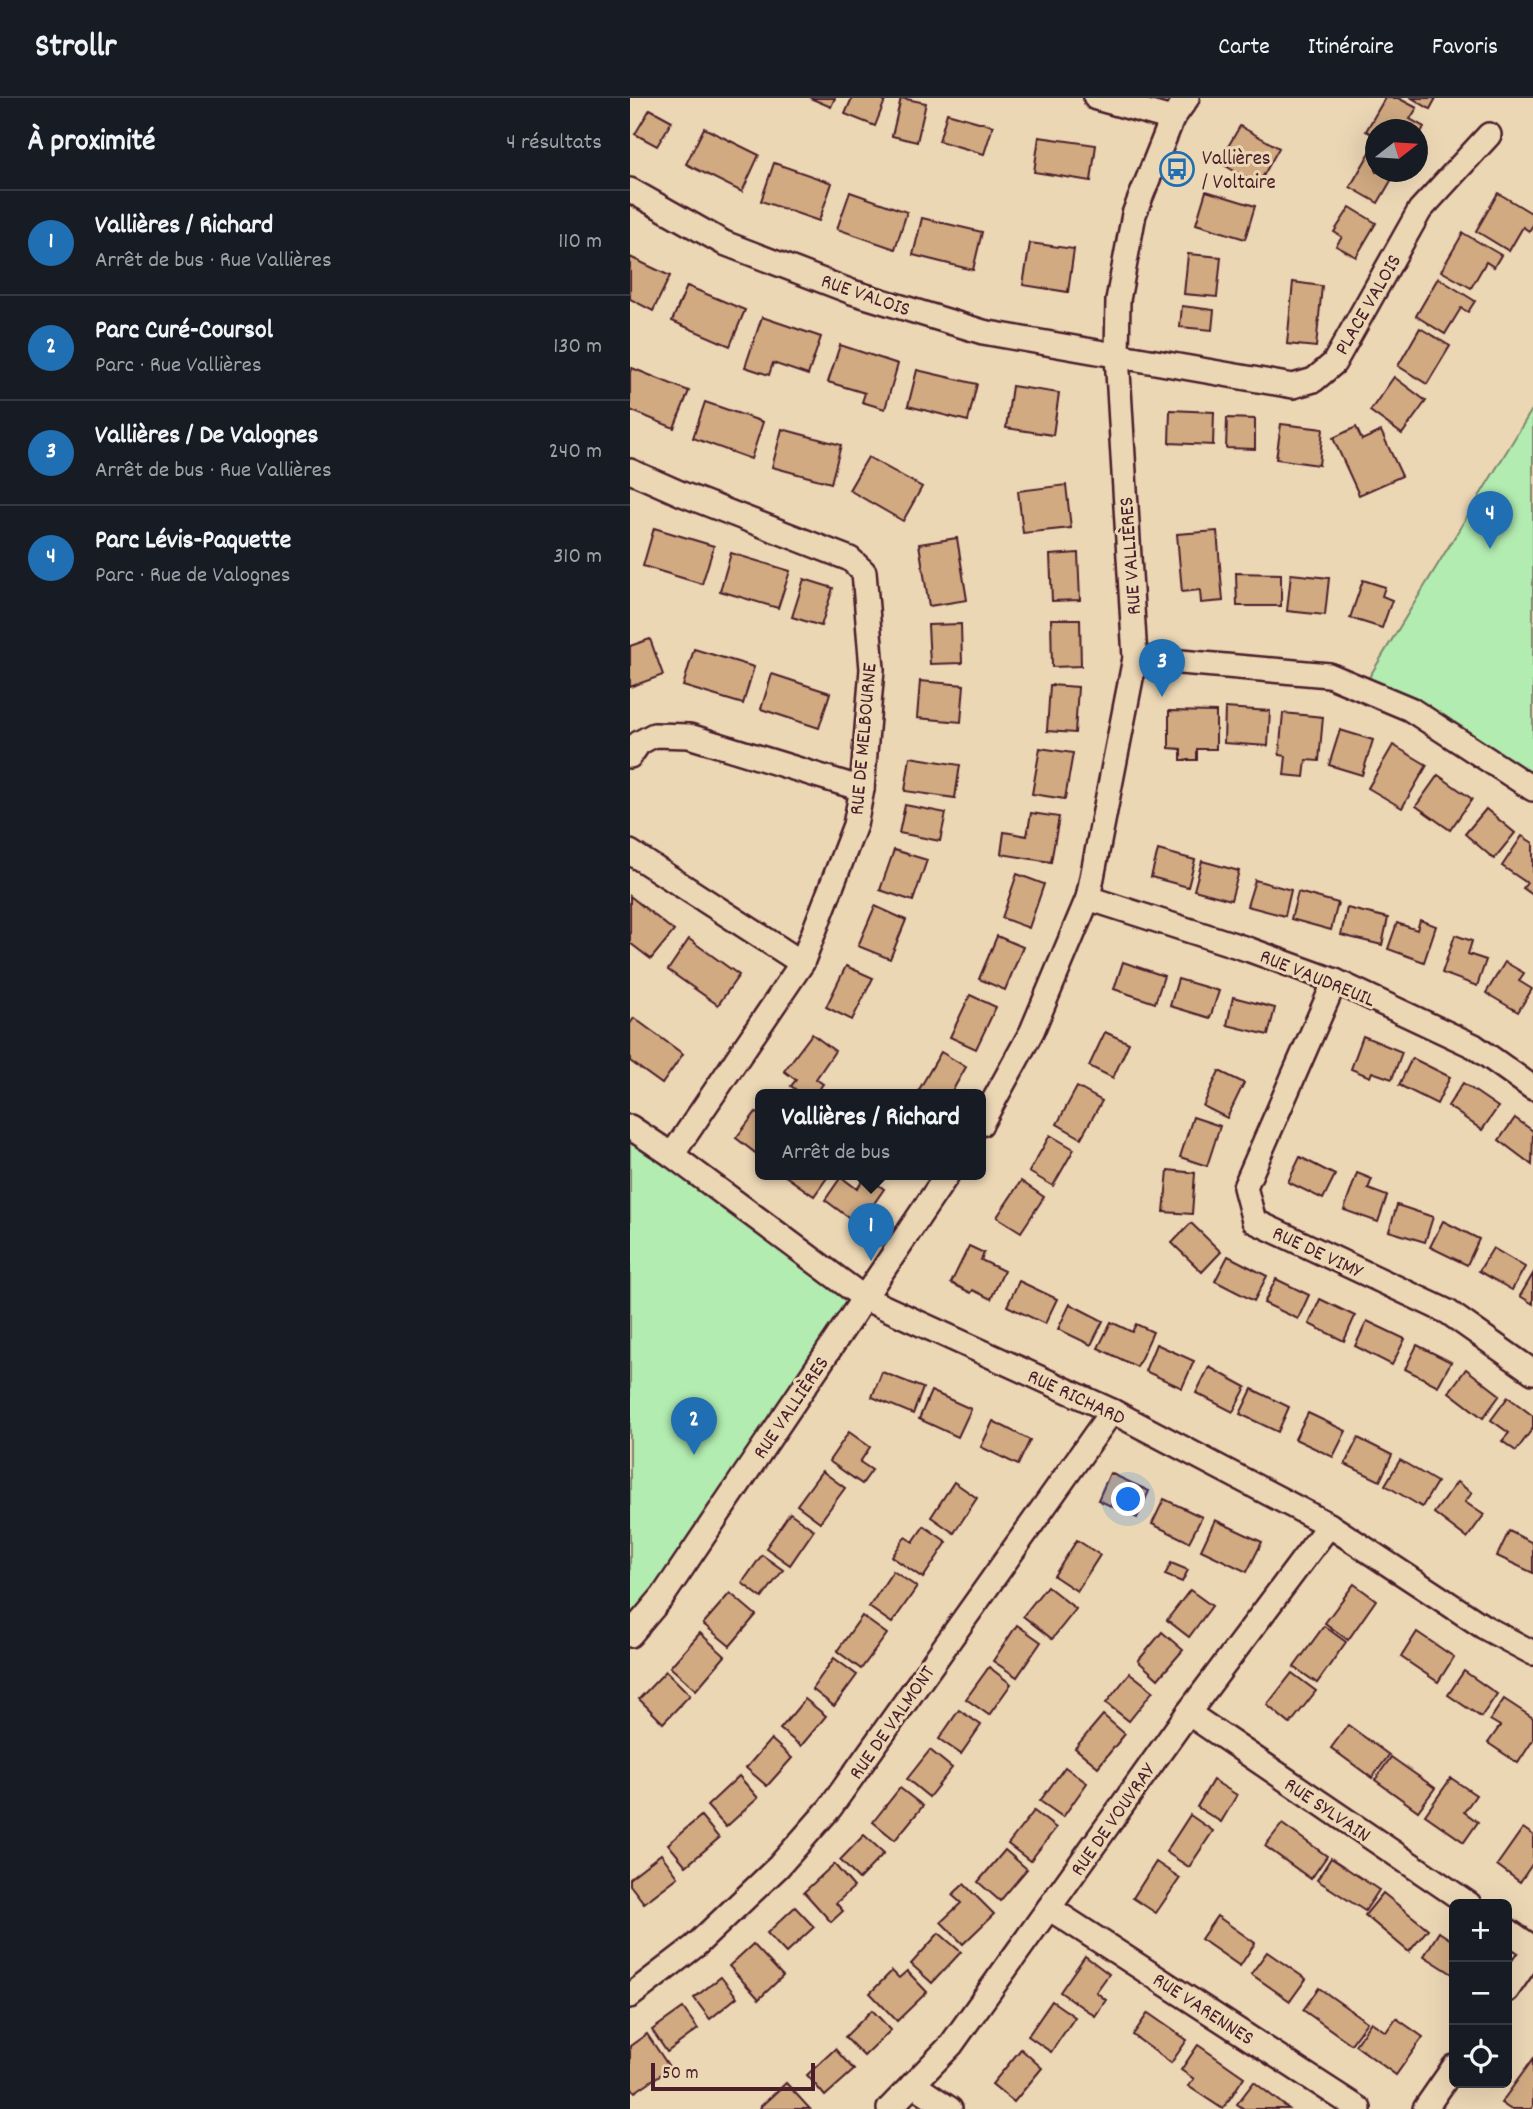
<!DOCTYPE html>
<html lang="fr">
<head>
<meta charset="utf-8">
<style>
	body { margin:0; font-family:Dekko,sans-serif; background:#242831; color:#f1f3f6 }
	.controls { position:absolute; right:21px; bottom:21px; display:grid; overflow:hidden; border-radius:10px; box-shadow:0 7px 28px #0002 }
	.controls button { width:63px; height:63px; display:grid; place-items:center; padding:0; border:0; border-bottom:2px solid #363941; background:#171b24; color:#f1f3f6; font:35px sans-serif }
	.compass { position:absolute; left:735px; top:21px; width:63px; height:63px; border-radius:50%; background:#171b24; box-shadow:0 7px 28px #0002; rotate:73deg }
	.scale { position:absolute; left:21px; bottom:18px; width:164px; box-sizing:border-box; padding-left:7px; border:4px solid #4a1f2b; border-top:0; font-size:19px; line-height:24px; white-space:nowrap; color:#4a1f2b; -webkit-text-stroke:5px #ecd7b5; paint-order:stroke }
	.you { position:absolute; left:499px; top:1402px; width:24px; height:24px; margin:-18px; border:5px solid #fff; border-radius:50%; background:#1a73e8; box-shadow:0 0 0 10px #1a73e833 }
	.badge { display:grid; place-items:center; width:46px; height:46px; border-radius:50%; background:#1f6fb2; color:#fff; font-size:23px; font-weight:700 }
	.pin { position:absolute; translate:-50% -58px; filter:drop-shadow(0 2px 4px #0008) }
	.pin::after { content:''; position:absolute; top:37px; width:24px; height:21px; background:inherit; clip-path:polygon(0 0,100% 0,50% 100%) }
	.popup { position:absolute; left:125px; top:991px; width:231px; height:91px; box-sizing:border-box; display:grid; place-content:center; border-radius:10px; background:#171b24; filter:drop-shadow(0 2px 5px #0005); font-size:23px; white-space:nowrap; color:#9ea1a6 }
	.popup b { font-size:26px; color:#f1f3f6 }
	.popup::after { content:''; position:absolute; left:50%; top:100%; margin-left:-14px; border:14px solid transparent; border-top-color:#171b24 }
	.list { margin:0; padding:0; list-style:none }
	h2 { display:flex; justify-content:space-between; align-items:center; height:91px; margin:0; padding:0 28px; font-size:30px }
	h2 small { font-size:23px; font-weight:400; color:#9ea1a6 }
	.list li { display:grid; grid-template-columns:46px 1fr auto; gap:21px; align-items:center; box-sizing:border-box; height:105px; padding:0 28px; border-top:2px solid #363941 }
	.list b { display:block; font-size:26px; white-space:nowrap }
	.list p { margin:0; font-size:23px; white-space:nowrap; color:#9ea1a6 }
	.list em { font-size:23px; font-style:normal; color:#9ea1a6 }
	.icon { flex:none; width:38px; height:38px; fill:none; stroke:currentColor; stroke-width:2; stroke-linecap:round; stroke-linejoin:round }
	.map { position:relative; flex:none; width:903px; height:2011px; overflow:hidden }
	header { display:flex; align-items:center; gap:42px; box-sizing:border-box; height:98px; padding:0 35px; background:#171b24; border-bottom:2px solid #363941 }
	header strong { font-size:33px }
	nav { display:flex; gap:38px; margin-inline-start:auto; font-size:24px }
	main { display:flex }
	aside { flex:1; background:#171b24 }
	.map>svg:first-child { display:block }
	.green { fill:#b2ecb0; stroke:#7e866e; stroke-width:2 }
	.building { fill:#d1aa82; stroke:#4a1f2b; stroke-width:2 }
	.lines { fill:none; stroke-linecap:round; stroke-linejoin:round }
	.minor-casing { stroke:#4a1f2b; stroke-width:28 }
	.minor { stroke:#ecd7b5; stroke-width:23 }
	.labels { text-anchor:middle; stroke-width:6; stroke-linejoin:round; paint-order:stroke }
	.poi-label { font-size:21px; fill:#4a1f2b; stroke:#ecd7b5; text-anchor:start }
	.street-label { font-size:21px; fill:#4a1f2b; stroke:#ecd7b5 }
</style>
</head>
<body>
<header>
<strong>Strollr</strong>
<nav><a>Carte</a><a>Itinéraire</a><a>Favoris</a></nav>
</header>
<main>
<aside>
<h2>À proximité<small>4 résultats</small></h2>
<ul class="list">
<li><span class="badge">1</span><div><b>Vallières / Richard</b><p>Arrêt de bus · Rue Vallières</p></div><em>110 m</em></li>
<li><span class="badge">2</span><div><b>Parc Curé-Coursol</b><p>Parc · Rue Vallières</p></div><em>130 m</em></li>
<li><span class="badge">3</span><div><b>Vallières / De Valognes</b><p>Arrêt de bus · Rue Vallières</p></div><em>240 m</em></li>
<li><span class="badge">4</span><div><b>Parc Lévis-Paquette</b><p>Parc · Rue de Valognes</p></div><em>310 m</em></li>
</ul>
</aside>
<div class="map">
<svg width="903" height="2011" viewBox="0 0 903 2011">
	<rect width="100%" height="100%" fill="#ecd7b5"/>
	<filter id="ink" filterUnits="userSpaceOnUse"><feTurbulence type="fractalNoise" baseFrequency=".0143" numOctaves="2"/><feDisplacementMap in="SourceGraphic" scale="14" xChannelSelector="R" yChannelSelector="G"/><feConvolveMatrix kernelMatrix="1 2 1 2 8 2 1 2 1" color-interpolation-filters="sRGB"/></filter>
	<g filter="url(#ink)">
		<g class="green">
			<polygon points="903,310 903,698 732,591"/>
			<polygon points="0,1029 234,1200 0,1537"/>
		</g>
		<g class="building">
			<polygon points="180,0 205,0 201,9"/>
			<polygon points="222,0 256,0 245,28 215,16"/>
			<polygon points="271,0 296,5 287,44 262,38"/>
			<polygon points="755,0 768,0 787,10 780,21 794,29 788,40 788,32 746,32 746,38 736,33"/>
			<polygon points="782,0 806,0 800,11"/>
			<polygon points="20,11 42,23 27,48 5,36"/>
			<polygon points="317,15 363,28 354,56 309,43"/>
			<polygon points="610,28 649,50 628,87 589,64"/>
			<polygon points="74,30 129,57 112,94 56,66"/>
			<polygon points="409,39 466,47 461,83 404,74"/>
			<polygon points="742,51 746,53 746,74 766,74 748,105 720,89"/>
			<polygon points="144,65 202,85 189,123 131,103"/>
			<polygon points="576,93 625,108 615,141 566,126"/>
			<polygon points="220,94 277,114 265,151 207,131"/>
			<polygon points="868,95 903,116 903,127 899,133 893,129 879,153 846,133"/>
			<polygon points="720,109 746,125 726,159 706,148 712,139 704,134"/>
			<polygon points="292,120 352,134 343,172 283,157"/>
			<polygon points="833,135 871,157 864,169 856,164 841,190 811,173"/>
			<polygon points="400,145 444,151 438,194 393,187"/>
			<polygon points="558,156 591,159 587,199 554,196"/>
			<polygon points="0,159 40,178 23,213 0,201"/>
			<polygon points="808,180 845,203 838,214 831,210 815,236 786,218"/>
			<polygon points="663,184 692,188 686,249 657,246"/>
			<polygon points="57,188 115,212 100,248 42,223"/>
			<polygon points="552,208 584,212 582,232 550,229"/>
			<polygon points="132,219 191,239 178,277 143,265 139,277 115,269"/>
			<polygon points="790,230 820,248 797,286 768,268"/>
			<polygon points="210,247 268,266 255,311 232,304 235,295 198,284"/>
			<polygon points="2,270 59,293 44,330 0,312 0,274"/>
			<polygon points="287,272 347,286 338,323 278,308"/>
			<polygon points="764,279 796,303 772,336 740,313"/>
			<polygon points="382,288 429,295 423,337 376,330"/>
			<polygon points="75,304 133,324 121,361 63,340"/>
			<polygon points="540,312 584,314 583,347 539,345"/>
			<polygon points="597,320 625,321 625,351 596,350"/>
			<polygon points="651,326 693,331 689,367 646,361"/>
			<polygon points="726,329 732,342 751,333 772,378 729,397 703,340"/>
			<polygon points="152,331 211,347 201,385 142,369"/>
			<polygon points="238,359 292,389 273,423 219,392"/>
			<polygon points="436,387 441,430 393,435 388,393"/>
			<polygon points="24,430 84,448 72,486 13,468"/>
			<polygon points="587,433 593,503 571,505 570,492 552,494 547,436"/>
			<polygon points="327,440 337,502 299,508 289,446"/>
			<polygon points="101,455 160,473 148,510 90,493"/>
			<polygon points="448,455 450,502 422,503 420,457"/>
			<polygon points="606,475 651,476 651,508 607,508"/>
			<polygon points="661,476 699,480 695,517 657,513"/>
			<polygon points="174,481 203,490 191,528 162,519"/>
			<polygon points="733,482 755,489 752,498 762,502 752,530 720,520"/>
			<polygon points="421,521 450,521 451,568 422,569"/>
			<polygon points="331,526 332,565 300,566 298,527"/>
			<polygon points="20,541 33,577 0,589 0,548"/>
			<polygon points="64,551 124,569 113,606 53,588"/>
			<polygon points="142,576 200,595 189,630 131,611"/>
			<polygon points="290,583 334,587 331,624 287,620"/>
			<polygon points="420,587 448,589 445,635 417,633"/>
			<polygon points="595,610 640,613 638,648 594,645"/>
			<polygon points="539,613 586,614 586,651 567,651 567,662 551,662 551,651 539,650"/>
			<polygon points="653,615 693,619 689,663 676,662 674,679 654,677 656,658 649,657"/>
			<polygon points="710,632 743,642 732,677 699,667"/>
			<polygon points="763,647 797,667 772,710 738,690"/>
			<polygon points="410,650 443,655 435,701 402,696"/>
			<polygon points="280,659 330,667 325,700 275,693"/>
			<polygon points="808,677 842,701 820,732 786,708"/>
			<polygon points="275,707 316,715 310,743 269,735"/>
			<polygon points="856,711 885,735 864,761 835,736"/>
			<polygon points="401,715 429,719 421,764 371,756 374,734 397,738"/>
			<polygon points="892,738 903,745 903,797 893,790 897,785 872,768"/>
			<polygon points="264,752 297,762 283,803 250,792"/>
			<polygon points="528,752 565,762 558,789 521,779"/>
			<polygon points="572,763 609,773 601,802 564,792"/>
			<polygon points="387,776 414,786 399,830 372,820"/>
			<polygon points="625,782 661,792 655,818 617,808"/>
			<polygon points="668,794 708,805 701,832 661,821"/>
			<polygon points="0,798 44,833 21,861 0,845"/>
			<polygon points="245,808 276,822 260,861 228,848"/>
			<polygon points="717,810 758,820 752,847 711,837"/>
			<polygon points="790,822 806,828 794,864 758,851 767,825 787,832"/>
			<polygon points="825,837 842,843 838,856 856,862 847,888 812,875"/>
			<polygon points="367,838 393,849 375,892 349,881"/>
			<polygon points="59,841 109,877 88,907 38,872"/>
			<polygon points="493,864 534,878 525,905 484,891"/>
			<polygon points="875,864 894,875 889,883 902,891 888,914 856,895"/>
			<polygon points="216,868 243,880 222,922 196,909"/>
			<polygon points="548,881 589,893 580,920 540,908"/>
			<polygon points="340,897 366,909 346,951 320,939"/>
			<polygon points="603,899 645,910 638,937 597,927"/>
			<polygon points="4,920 53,956 32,986 0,963 0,926"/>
			<polygon points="475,934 499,945 483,980 459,968"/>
			<polygon points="182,936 205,953 186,981 193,986 185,997 173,997 161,988 166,982 154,973"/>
			<polygon points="733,938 772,954 762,981 742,974 740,979 721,971"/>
			<polygon points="311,954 336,969 320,997 291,997 287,995"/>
			<polygon points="782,960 820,979 807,1006 769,987"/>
			<polygon points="589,973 614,985 597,1020 573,1008"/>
			<polygon points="833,985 868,1009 852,1032 818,1008"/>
			<polygon points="447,989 472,1003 451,1040 427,1026"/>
			<polygon points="126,1014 131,1018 131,1053 128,1057 106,1040"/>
			<polygon points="563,1019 590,1028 577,1068 550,1059"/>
			<polygon points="885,1020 903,1033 902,1067 869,1042"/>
			<polygon points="420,1037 444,1051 423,1088 399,1074"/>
			<polygon points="670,1059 705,1077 693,1101 658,1084"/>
			<polygon points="538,1072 565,1075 562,1116 534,1114"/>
			<polygon points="727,1075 742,1081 738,1091 757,1098 748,1124 714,1112"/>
			<polygon points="154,1077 199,1077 184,1098"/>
			<polygon points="236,1078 254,1091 229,1127 195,1102 211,1079 227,1091"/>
			<polygon points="391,1083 414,1099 391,1134 367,1119"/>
			<polygon points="767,1107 803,1119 795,1144 759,1133"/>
			<polygon points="813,1123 849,1141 837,1167 800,1149"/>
			<polygon points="561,1125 591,1154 572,1174 542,1145"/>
			<polygon points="339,1148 354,1155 351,1162 374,1173 361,1201 343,1192 341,1195 321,1185"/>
			<polygon points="863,1150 895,1169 882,1192 849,1173"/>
			<polygon points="598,1158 637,1178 624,1203 585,1183"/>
			<polygon points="903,1176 903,1206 890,1198"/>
			<polygon points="646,1181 679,1197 668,1221 634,1205"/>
			<polygon points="389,1183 427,1201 415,1226 377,1208"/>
			<polygon points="690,1201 725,1218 714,1243 679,1226"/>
			<polygon points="440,1206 473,1223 461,1247 428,1231"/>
			<polygon points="737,1223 775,1241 762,1267 725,1248"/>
			<polygon points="481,1224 502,1234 506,1226 523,1234 507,1269 468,1250"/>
			<polygon points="526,1246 564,1263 552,1290 515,1273"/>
			<polygon points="787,1247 821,1264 808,1288 775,1271"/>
			<polygon points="579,1269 616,1289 603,1314 566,1295"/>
			<polygon points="836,1271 870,1297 853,1320 819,1294"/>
			<polygon points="252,1274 293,1290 283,1316 242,1299"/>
			<polygon points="622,1291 659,1309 648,1334 610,1316"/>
			<polygon points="301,1293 341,1311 328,1339 289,1321"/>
			<polygon points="878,1299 903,1318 903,1330 886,1353 872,1343 879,1335 861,1322"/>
			<polygon points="678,1315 716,1333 703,1359 665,1341"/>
			<polygon points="363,1323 400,1342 388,1367 351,1349"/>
			<polygon points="219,1334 240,1349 230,1364 242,1372 232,1386 199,1363"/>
			<polygon points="728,1340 762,1357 750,1383 715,1366"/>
			<polygon points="770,1362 807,1384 792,1409 755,1387"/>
			<polygon points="192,1373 215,1390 190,1424 167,1407"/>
			<polygon points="480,1375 519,1393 507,1420 468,1402"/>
			<polygon points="324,1384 347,1400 324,1435 301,1419"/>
			<polygon points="827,1384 842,1395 835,1404 854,1417 837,1440 804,1415"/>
			<polygon points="534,1401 572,1419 559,1444 522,1426"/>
			<polygon points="160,1415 184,1432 160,1467 136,1450"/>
			<polygon points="585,1422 632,1444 617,1474 571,1452"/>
			<polygon points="294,1428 317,1444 293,1480 262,1459 275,1439 283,1444"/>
			<polygon points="879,1433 903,1445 903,1475 867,1458"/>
			<polygon points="447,1442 470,1457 447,1493 424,1478"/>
			<polygon points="132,1457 153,1472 132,1500 112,1485"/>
			<polygon points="541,1465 558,1472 552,1484 535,1477"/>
			<polygon points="263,1473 287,1489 262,1525 239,1509"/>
			<polygon points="724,1486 746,1502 718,1542 695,1525"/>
			<polygon points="417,1488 446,1511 422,1541 393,1518"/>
			<polygon points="560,1492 582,1508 559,1539 537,1522"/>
			<polygon points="100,1495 126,1517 100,1548 73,1526"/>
			<polygon points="232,1518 257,1536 231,1571 207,1553"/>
			<polygon points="387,1527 411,1544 387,1579 363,1563"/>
			<polygon points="694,1528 716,1544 687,1585 664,1569"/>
			<polygon points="532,1534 553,1552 528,1581 508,1563"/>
			<polygon points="787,1534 824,1559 808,1584 771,1559"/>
			<polygon points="70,1535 95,1558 66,1592 40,1569"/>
			<polygon points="204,1560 227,1577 204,1608 182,1591"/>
			<polygon points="359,1569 381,1586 359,1617 336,1601"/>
			<polygon points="36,1573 60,1597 33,1625 9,1601"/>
			<polygon points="834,1573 867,1596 851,1619 818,1597"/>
			<polygon points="500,1575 523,1593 499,1623 476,1605"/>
			<polygon points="662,1575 686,1593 660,1626 637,1607"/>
			<polygon points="175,1601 196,1618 171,1648 150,1631"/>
			<polygon points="874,1601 903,1620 903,1642 888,1665 858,1645 870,1628 860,1622"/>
			<polygon points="329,1612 351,1627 331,1656 309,1641"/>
			<polygon points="473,1617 495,1636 468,1669 445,1650"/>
			<polygon points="718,1627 759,1657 742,1680 701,1650"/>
			<polygon points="141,1641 162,1660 137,1688 116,1670"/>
			<polygon points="300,1652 322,1670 299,1699 277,1681"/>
			<polygon points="761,1659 805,1690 788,1713 745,1682"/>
			<polygon points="435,1669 457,1685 433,1719 410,1703"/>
			<polygon points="109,1678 128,1700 96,1729 77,1708"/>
			<polygon points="821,1680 846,1697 834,1714 848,1724 834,1744 795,1717"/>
			<polygon points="583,1682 607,1697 591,1724 567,1709"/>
			<polygon points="270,1690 293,1708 265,1742 243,1724"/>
			<polygon points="404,1713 426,1730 400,1763 378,1746"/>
			<polygon points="560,1717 583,1733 559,1769 536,1754"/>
			<polygon points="71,1718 89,1740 56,1768 38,1746"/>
			<polygon points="652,1726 697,1758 681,1781 635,1748"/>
			<polygon points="893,1730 903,1737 903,1765 890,1784 867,1767"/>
			<polygon points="234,1737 254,1755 229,1781 210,1762"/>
			<polygon points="375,1752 397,1771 370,1803 348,1784"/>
			<polygon points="31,1756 48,1779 14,1805 0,1787 0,1780"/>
			<polygon points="701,1760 749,1792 735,1813 687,1782"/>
			<polygon points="526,1764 550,1780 526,1815 503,1800"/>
			<polygon points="204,1766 224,1789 206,1805 213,1813 201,1824 174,1794"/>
			<polygon points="334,1786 364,1816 333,1846 311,1824 331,1805 322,1797"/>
			<polygon points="753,1795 798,1831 779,1854 735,1817"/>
			<polygon points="165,1809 184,1829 156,1855 137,1835"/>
			<polygon points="587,1818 625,1845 610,1868 571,1841"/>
			<polygon points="809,1834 824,1844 824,1877 794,1858"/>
			<polygon points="309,1835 331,1854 302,1885 281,1866"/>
			<polygon points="123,1846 153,1878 129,1901 99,1868"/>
			<polygon points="637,1854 676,1881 660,1903 621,1876"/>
			<polygon points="455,1858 479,1876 466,1894 476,1902 465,1918 430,1894"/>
			<polygon points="262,1873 269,1880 277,1873 297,1894 267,1923 240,1895"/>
			<polygon points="91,1879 107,1899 80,1921 64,1900"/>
			<polygon points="689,1890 737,1924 721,1946 673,1912"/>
			<polygon points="422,1903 445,1919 421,1954 398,1938"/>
			<polygon points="53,1910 68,1931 37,1954 22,1932"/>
			<polygon points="242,1912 261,1932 234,1958 215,1939"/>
			<polygon points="518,1915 557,1942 541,1965 503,1937"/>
			<polygon points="766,1920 793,1939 766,1977 725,1947 741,1924 756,1934"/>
			<polygon points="17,1936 40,1970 5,1994 0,1988 0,1948"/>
			<polygon points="568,1947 614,1979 593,2011 558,1988 564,1981 551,1972"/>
			<polygon points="205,1951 224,1972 195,1998 177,1977"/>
			<polygon points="391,1951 412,1970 384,2004 362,1986"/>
			<polygon points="903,1961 903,2008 901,2011 880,2011 871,2005"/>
			<polygon points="624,1984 659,2011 614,2011 607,2006"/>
			<polygon points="156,1985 180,2011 132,2011 130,2009"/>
		</g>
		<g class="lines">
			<g class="minor-casing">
				<g id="minor">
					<polyline points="466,0 542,21"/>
					<polyline points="0,92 94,145 222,194 353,234 663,288 684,282 704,265 790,112 859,37"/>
					<polyline points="0,373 52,396 220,461 234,474 242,571 232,691 225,727 172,865 42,1057"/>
					<polyline points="505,560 699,577 780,611 903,691"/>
					<polyline points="0,658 9,645 24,637 59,638 232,691"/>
					<polyline points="0,754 172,865"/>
					<polyline points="458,800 620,852 705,883 844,948 903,990"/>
					<polyline points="705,883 615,1089 624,1123 818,1214 903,1274"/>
					<polyline points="351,1026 402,933 458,800 505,560 487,257 488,202 504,116 542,21 557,0"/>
					<polyline points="0,1029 42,1057 234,1200 482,1313 699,1427 854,1529 903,1555"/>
					<polyline points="0,1537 33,1498 317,1077"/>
					<polyline points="558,1615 839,1806"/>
					<polyline points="419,1810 729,2011"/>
					<polyline points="877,1832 903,1850"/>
					<polyline points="877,1892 903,1854"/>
					<polyline points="0,1898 65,1848 148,1769 200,1710 482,1313"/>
					<polyline points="283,1986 320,2011"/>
					<polyline points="259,2011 321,1947 558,1615 699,1427"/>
					<polyline points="795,2011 824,1969"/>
				</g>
			</g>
			<use href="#minor" class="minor"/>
		</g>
	</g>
	<defs>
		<g id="bus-ring" transform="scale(1.75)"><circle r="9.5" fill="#ecd7b5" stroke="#1f6fb2" stroke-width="1.5"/><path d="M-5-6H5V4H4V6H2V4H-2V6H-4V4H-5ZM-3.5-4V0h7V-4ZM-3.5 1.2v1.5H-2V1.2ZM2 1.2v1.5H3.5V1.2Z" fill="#1f6fb2"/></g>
	</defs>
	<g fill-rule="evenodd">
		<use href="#bus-ring" x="547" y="71"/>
	</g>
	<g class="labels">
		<g class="poi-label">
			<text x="572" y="66">Vallières<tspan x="572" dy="24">/ Voltaire</tspan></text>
		</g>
		<g class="street-label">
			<text transform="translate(236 196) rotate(19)" y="7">RUE VALOIS</text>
			<text transform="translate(737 206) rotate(-60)" y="7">PLACE VALOIS</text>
			<text transform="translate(499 458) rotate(-94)" y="7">RUE VALLIÈRES</text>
			<text transform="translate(232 641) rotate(-85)" y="7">RUE DE MELBOURNE</text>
			<text transform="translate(688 879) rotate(22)" y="7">RUE VAUDREUIL</text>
			<text transform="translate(688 1153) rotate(25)" y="7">RUE DE VIMY</text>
			<text transform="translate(447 1298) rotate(25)" y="7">RUE RICHARD</text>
			<text transform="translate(160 1309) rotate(-56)" y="7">RUE VALLIÈRES</text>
			<text transform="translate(261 1624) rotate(-55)" y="7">RUE DE VALMONT</text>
			<text transform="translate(698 1711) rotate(34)" y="7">RUE SYLVAIN</text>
			<text transform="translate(482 1721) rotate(-55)" y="7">RUE DE VOUVRAY</text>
			<text transform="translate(574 1910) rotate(33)" y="7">RUE VARENNES</text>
		</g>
	</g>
</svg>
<div class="controls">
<button>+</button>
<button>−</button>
<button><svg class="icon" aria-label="locate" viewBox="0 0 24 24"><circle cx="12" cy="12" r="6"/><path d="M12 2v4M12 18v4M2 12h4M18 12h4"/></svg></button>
</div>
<svg class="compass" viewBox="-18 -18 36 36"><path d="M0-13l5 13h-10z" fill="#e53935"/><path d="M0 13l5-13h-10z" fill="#9ea1a6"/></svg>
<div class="scale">50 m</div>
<div class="you"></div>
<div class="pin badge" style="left:241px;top:1163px">1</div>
<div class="popup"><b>Vallières / Richard</b>Arrêt de bus</div>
<div class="pin badge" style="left:64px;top:1357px">2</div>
<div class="pin badge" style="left:532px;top:599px">3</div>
<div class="pin badge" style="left:860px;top:451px">4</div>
</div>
</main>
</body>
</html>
